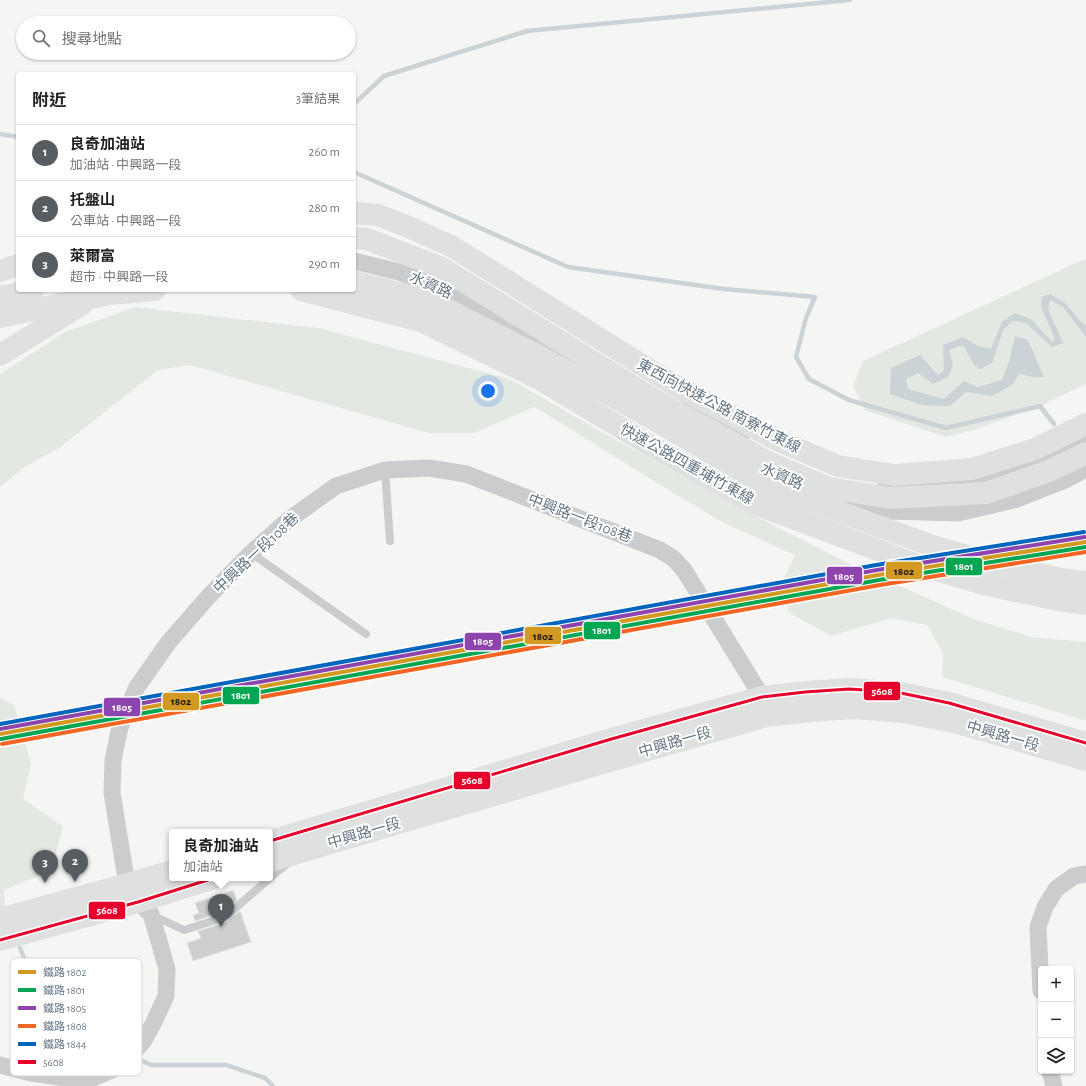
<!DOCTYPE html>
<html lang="zh-TW">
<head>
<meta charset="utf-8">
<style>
	body { margin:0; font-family:"Alegreya Sans","Noto Sans TC",sans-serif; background:#f2f2f2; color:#222 }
	.controls { position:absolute; right:12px; bottom:12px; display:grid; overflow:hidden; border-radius:4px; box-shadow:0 1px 3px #0004 }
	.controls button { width:36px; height:36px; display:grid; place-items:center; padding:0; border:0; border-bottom:1px solid #e0e0e0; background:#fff; color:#222; font:20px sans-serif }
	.you { position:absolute; left:488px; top:391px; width:14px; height:14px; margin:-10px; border:3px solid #fff; border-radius:50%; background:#1a73e8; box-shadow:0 0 0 6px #1a73e833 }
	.badge { display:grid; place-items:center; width:26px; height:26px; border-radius:50%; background:#575c60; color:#fff; font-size:13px; font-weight:700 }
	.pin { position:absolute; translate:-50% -33px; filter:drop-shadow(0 1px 2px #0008) }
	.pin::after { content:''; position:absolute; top:21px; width:14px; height:12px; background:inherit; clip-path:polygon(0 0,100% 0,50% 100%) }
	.popup { position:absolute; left:169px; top:829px; width:104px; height:52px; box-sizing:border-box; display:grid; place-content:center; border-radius:4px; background:#fff; filter:drop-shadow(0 1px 3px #0005); font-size:13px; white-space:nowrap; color:#767676 }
	.popup b { font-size:15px; color:#222 }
	.popup::after { content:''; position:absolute; left:50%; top:100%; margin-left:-8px; border:8px solid transparent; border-top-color:#fff }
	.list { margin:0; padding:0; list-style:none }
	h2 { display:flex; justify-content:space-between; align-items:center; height:52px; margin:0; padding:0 16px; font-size:17px }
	h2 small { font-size:13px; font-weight:400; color:#767676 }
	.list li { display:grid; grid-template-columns:26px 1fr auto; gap:12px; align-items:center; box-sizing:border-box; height:56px; padding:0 16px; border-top:1px solid #e0e0e0 }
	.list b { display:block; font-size:15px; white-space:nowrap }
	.list p { margin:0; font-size:13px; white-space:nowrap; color:#767676 }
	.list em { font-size:13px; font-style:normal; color:#767676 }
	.icon { flex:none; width:22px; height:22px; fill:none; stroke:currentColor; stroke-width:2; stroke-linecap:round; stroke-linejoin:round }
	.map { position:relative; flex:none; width:1086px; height:1086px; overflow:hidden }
	.search { position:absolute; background:#fff; box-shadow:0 1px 3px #0004; left:16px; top:16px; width:340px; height:44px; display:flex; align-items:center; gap:10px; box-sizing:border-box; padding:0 14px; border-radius:22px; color:#767676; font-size:15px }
	.panel { position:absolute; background:#fff; box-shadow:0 1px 3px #0004; left:16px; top:72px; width:340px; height:220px; border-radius:4px }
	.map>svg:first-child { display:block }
	.green { fill:#e4e8e2 }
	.water { fill:#cbd3d6 }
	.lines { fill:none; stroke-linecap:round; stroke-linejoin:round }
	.stream { stroke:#cbd3d6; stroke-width:4.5 }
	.building { fill:#cdcfcf; stroke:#e4e4e4 }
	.lane { stroke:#cacccd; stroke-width:8 }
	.street { stroke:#cacccd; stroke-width:17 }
	.secondary { stroke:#dfe0e0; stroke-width:22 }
	.highway { stroke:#dfe0e0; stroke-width:22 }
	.bus-1-casing { stroke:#fff; stroke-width:6 }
	.bus-1 { stroke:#e4002b; stroke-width:3 }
	.rail-1-casing { stroke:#fff; stroke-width:7 }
	.rail-2-casing { stroke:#fff; stroke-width:7 }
	.rail-3-casing { stroke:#fff; stroke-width:7 }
	.rail-4-casing { stroke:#fff; stroke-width:7 }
	.rail-5-casing { stroke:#fff; stroke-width:7 }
	.rail-1 { stroke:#d29a21; stroke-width:4 }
	.rail-2 { stroke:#00a651; stroke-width:4 }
	.rail-3 { stroke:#8e44ad; stroke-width:4 }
	.rail-4 { stroke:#f26522; stroke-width:4 }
	.rail-5 { stroke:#0065bd; stroke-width:4 }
	.labels { text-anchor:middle; stroke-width:4; stroke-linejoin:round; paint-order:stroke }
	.street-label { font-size:15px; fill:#657684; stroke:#fff }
	.key { fill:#fff; stroke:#d1d6da; stroke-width:1 }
	.key-label { font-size:11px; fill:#657684 }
	.line-badge { stroke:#fff; stroke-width:1.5 }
	.badge-label { font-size:11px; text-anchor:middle; font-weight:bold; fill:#fff }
	.pale-badge-label { font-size:11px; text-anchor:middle; font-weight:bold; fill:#111 }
</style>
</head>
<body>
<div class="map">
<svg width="1086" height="1086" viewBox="0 0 1086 1086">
	<rect width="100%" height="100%" fill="#f5f5f4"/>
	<g class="green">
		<polygon points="1086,259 1086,384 1040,406 977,429 946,437 865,410 853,386 863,361 1078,262"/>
		<polygon points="135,307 318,328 510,379 607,435 759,518 850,564 974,619 1031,637 1086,642 1086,721 942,677 943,653 927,625 891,618 831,636 788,612 784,579 795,555 724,523 670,491 535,407 474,433 429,433 190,365 158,370 59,448 23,468 0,487 0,374 65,332"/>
		<polygon points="0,698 14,705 31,763 23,799 63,826 51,871 4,890 5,910 0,911"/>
	</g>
	<polygon class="water" points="1050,294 1065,303 1079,320 1086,325 1086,337 1063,307 1050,300 1048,309 1063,343 1052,347 1026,323 1012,321 1003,330 992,363 980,369 974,365 963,345 949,350 953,364 949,376 933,384 918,373 906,379 908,389 944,399 964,381 978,387 1002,380 1009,362 1015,336 1028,340 1044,377 1033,377 1019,374 1013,384 992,396 966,392 950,406 922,405 890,394 891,368 920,355 938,375 944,370 943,345 963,337 978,346 991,349 1002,322 1015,313 1031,319 1052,342 1055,339 1041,307 1042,297"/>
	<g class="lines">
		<g class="stream">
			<polyline points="354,104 384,76 527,31 850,0"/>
			<polyline points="0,134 18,137"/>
			<polyline points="354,172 568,267 724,289 815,297 806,318 796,357 809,379 849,400 946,428 1040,406 1054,424"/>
			<polyline points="20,948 38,991 104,1039 119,1048"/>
			<polyline points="143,1061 151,1065 226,1065 265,1078 273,1086"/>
		</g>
	</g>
	<g class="building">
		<polygon points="233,890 237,900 222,912 195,921 193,915 199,913 195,903"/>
		<polygon points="240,911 251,942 193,961 187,943 201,938 198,931 227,922"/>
	</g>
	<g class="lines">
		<g class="lane">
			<polyline points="385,470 390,541"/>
			<polyline points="251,553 366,634"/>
			<polyline points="270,878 288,863"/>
			<polyline points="152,915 184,930 225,917 270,878"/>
		</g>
		<g class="street">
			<polyline points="354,261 399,272 436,285 503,322 576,365"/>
			<polyline points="687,407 743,433"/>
			<polyline points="886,484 891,485 943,484 978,481 1041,459 1086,436"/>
			<polyline points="826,496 839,501 888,511 958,513 1014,500 1065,480 1086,469"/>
			<polyline points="1041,991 1038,927 1045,907 1056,889 1074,876 1086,874"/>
			<polyline points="0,1065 31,1073 65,1078 91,1079 112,1070 127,1059 143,1042 154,1022 166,996 167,969 151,914 138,902 127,884 112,793 113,760 120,727 137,687 168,643 208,597 251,553 287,521 336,486 385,470 429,468 466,474 660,550 674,559 684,570 762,697"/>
			<polyline points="1050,1071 1054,1086"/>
		</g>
		<g class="secondary">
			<polyline points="270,841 608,740 762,697 805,692 849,689 896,692 949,703 1086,743"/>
			<polyline points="270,861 613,760 767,716 811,711 855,708 902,712 954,722 1086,760"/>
			<polyline points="0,919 127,884 172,871"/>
			<polyline points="0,940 138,902 214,878"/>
		</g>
		<g class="highway">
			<polyline points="354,213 378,215 406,226 451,246 674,385 777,440 838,466 894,475 972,469 1035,449 1086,424"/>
			<polyline points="354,238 367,239 442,268 660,403 766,461 829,488 890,498 986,493 1049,471 1086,453"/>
			<polyline points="0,271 18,265"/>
			<polyline points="354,282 428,300 541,357 644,414 766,485 930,545 991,563 1061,579 1086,582"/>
			<polyline points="301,290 421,321 541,380 653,447 753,503 915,564 983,584 1053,599 1086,604"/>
			<polyline points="0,297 33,290"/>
			<polyline points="0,317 109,294 155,290"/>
			<polyline points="0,355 65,315 82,304"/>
		</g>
		<g class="bus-1-casing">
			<g id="bus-1">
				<polyline points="270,841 608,740 762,697 805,692 849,689 896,692 949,703 1086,743"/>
				<polyline points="0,940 138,902 214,878"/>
			</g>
		</g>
		<use href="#bus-1" class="bus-1"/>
		<g class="rail-1-casing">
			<polyline id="rail-1" points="0,734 878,575 1086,542"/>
		</g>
		<g class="rail-2-casing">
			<polyline id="rail-2" points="1,739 879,580 1086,547"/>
		</g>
		<g class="rail-3-casing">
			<polyline id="rail-3" points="0,729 877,570 1085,537"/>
		</g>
		<g class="rail-4-casing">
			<polyline id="rail-4" points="2,744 880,585 1086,552"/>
		</g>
		<g class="rail-5-casing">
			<polyline id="rail-5" points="0,724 876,565 1084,532"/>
		</g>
		<use href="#rail-1" class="rail-1"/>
		<use href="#rail-2" class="rail-2"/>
		<use href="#rail-3" class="rail-3"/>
		<use href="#rail-4" class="rail-4"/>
		<use href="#rail-5" class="rail-5"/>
	</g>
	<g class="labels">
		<g class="street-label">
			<text transform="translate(431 285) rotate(24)" y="5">水資路</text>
			<text transform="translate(719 406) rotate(28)" y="5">東西向快速公路 南寮竹東線</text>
			<text transform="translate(687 464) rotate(29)" y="5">快速公路四重埔竹東線</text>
			<text transform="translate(782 476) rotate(24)" y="5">水資路</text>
			<text transform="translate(580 518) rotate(21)" y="5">中興路一段108巷</text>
			<text transform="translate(256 553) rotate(-43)" y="5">中興路一段108巷</text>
			<text transform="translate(1003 736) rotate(16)" y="5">中興路一段</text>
			<text transform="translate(675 742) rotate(-16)" y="5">中興路一段</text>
			<text transform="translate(364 833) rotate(-16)" y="5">中興路一段</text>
		</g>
	</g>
	<rect x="10" y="958" width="132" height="118" rx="6" class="key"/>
	<rect x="18" y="970" width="18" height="4" fill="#d29a21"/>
	<rect x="18" y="988" width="18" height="4" fill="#00a651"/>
	<rect x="18" y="1006" width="18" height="4" fill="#8e44ad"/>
	<rect x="18" y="1024" width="18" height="4" fill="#f26522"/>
	<rect x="18" y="1042" width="18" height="4" fill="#0065bd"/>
	<rect x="18" y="1060" width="18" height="4" fill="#e4002b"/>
	<g class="key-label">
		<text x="43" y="976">鐵路 1802</text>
		<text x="43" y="994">鐵路 1801</text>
		<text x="43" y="1012">鐵路 1805</text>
		<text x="43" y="1030">鐵路 1808</text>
		<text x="43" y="1048">鐵路 1844</text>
		<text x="43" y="1066">5608</text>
	</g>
	<g class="line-badge">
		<rect x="945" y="557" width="38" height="19" rx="4" fill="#00a651"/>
		<rect x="885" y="561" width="38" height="19" rx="4" fill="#d29a21"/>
		<rect x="826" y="566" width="37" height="19" rx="4" fill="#8e44ad"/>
		<rect x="583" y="621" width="38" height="19" rx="4" fill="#00a651"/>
		<rect x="524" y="626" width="38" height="19" rx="4" fill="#d29a21"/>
		<rect x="464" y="632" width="38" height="19" rx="4" fill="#8e44ad"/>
		<rect x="863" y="681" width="38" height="20" rx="4" fill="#e4002b"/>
		<rect x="222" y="686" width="38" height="19" rx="4" fill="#00a651"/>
		<rect x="162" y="692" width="38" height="19" rx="4" fill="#d29a21"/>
		<rect x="103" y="697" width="38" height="20" rx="4" fill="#8e44ad"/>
		<rect x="453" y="771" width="38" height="19" rx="4" fill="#e4002b"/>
		<rect x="88" y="901" width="38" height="19" rx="4" fill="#e4002b"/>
	</g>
	<g class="badge-label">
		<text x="964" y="570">1801</text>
		<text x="844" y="580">1805</text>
		<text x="602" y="634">1801</text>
		<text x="483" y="645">1805</text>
		<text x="882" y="695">5608</text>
		<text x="241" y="699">1801</text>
		<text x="122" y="711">1805</text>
		<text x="472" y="784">5608</text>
		<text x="107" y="914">5608</text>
	</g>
	<g class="pale-badge-label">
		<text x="904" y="575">1802</text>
		<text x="543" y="640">1802</text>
		<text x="181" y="705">1802</text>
	</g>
</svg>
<div class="controls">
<button>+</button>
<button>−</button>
<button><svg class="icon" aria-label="layers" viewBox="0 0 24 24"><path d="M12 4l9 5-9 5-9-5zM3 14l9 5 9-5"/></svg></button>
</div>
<div class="you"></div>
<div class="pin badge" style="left:221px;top:927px">1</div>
<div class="popup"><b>良奇加油站</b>加油站</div>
<div class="pin badge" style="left:75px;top:882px">2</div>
<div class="pin badge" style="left:45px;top:883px">3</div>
<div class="search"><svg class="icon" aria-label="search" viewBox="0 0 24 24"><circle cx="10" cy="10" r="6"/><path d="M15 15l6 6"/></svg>搜尋地點</div>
<section class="panel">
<h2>附近<small>3筆結果</small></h2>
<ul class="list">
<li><span class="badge">1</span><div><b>良奇加油站</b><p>加油站 · 中興路一段</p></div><em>260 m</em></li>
<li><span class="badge">2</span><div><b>托盤山</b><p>公車站 · 中興路一段</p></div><em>280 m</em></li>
<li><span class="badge">3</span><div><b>萊爾富</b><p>超市 · 中興路一段</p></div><em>290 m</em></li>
</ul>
</section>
</div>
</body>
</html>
